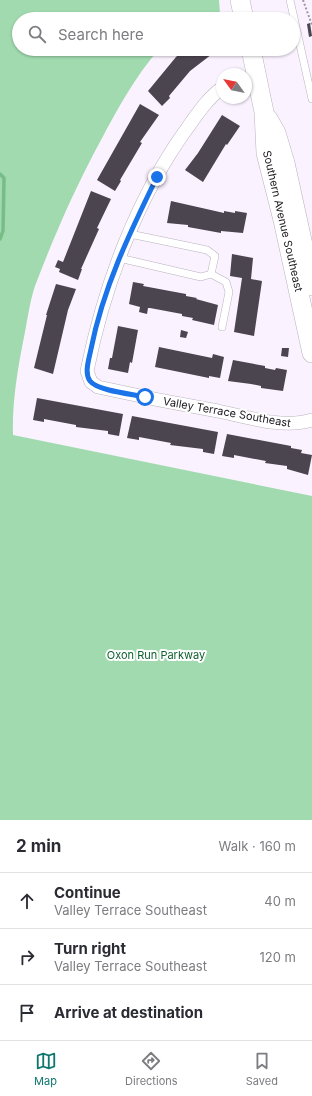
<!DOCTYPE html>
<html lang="en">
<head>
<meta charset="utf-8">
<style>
	body { margin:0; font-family:Inter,sans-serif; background:#f7f7f7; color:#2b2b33 }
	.compass { position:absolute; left:216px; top:68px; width:36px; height:36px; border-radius:50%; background:#fff; box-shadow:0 1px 3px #0004; rotate:303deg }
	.stop { position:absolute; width:12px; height:12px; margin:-9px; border:3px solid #1a73e8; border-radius:50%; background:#fff }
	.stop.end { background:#1a73e8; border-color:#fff; box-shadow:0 1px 4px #0008 }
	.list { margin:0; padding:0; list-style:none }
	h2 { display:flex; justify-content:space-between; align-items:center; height:52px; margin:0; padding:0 16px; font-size:17px }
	h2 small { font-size:13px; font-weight:400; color:#7c7c81 }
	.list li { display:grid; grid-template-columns:26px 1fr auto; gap:12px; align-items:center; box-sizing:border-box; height:56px; padding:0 16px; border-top:1px solid #e1e1e2 }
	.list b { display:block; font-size:15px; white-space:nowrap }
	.list p { margin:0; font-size:13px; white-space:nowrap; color:#7c7c81 }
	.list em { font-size:13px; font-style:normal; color:#7c7c81 }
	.icon { flex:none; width:22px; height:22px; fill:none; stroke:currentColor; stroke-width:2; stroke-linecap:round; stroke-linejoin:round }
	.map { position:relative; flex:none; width:312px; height:820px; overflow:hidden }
	.search { position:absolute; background:#fff; box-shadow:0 1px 3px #0004; left:12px; right:12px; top:12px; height:44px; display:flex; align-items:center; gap:10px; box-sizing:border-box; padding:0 14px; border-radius:22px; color:#7c7c81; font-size:15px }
	.sheet { height:220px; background:#fff }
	nav { display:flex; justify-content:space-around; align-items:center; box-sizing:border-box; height:56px; border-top:1px solid #e1e1e2; background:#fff; font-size:11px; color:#7c7c81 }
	nav a { display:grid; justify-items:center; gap:2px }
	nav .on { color:#0f766e }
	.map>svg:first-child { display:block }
	.green { fill:#a1daae }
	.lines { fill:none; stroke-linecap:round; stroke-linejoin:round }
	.stream { stroke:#77bd88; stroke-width:3.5 }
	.building { fill:#4b454f }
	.lane-casing { stroke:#b9b2bd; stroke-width:8 }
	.street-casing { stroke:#b9b2bd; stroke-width:14 }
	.secondary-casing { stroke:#b9b2bd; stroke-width:20 }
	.path { stroke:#9d97a0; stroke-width:2; stroke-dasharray:2 2; stroke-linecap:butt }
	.lane { stroke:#fff; stroke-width:7 }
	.street { stroke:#fff; stroke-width:13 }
	.secondary { stroke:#fff; stroke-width:19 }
	.route { stroke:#1a73e8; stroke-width:5 }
	.labels { text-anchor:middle; stroke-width:4; stroke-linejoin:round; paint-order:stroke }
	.street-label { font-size:11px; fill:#1f1c20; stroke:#fff }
	.park-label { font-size:11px; fill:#0d5f2e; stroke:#fff }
</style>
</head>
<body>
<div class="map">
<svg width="312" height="820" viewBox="0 0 312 820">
	<rect width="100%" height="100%" fill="#faf2fe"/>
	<path class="green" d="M 0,0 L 219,0 L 220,14 L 196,19 L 19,19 L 19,49 L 159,49 C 135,77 118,108 101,140 C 75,188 54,236 35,286 C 29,304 27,324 23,342 C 17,373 12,404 13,435 L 312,496 L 312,820 L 0,820 Z"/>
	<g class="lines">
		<polyline class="stream" points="0,174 4,178 3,231 0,239"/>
	</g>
	<g class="building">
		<polygon points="310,23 312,36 309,37 307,24"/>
		<polygon points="187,49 214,49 216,51 190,71 169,96 170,98 162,106 148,91 176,57 183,50 185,51"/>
		<polygon points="140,104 159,115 140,142 142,143 120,180 121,181 115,191 97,180"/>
		<polygon points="222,115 240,126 227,145 226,144 203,182 185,170 198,153"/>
		<polygon points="91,191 111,199 97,228 99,229 81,269 82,269 78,280 59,272 60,269 55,267 58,260 63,262"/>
		<polygon points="171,201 224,213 224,211 235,213 235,211 247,213 243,233 221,231 221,233 188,227 188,225 167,223"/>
		<polygon points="232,254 253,258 251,279 262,281 254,336 234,332 242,278 230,276"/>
		<polygon points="133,282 144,284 143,286 186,294 186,296 197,298 196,299 218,305 214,325 192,320 193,318 182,316 182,314 150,308 148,308 147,314 139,312 140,307 129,304"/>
		<polygon points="56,284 76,289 68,310 53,374 34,368 47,315 46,315"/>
		<polygon points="118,326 138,330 132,363 130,362 128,373 108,369 110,358 112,358"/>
		<polygon points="181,330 188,332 186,338 180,337"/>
		<polygon points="159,347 212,358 213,354 224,357 220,378 209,376 209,378 155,367"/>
		<polygon points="282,348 289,348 288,357 281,356"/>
		<polygon points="233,360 265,366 265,368 275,370 276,368 287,370 283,391 261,388 261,386 251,384 228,381"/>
		<polygon points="37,398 123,414 119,436 108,434 108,431 76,427 76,425 44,419 44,422 33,420"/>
		<polygon points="132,416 218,432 214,454 203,452 203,449 170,445 171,443 139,437 139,440 127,438"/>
		<polygon points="227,434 291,446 291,448 302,450 301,453 312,455 308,475 287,469 287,466 265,463 266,461 234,455 234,458 222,456"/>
	</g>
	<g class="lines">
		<g class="lane-casing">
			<g id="lane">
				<polyline points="290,0 312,99"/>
				<polyline points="119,258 201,277 211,274 215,256 207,250 130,234"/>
				<polyline points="211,274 226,282 229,292 222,327"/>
			</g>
		</g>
		<g class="street-casing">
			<path id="street" d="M 222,88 C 208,98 198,113 188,127 C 137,197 104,286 87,371 L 91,382 L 98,387 C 138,396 178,404 218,411 C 247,417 283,429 312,420"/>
		</g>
		<g class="secondary-casing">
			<g id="secondary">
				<polyline points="240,0 244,19"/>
				<polyline points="251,49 264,112 266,153 283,220 312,353"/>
				<polyline points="268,119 276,133 285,163 312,286"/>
			</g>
		</g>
		<polyline class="path" points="303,0 312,25"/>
		<use href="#lane" class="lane"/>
		<use href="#street" class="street"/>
		<use href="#secondary" class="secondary"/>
	</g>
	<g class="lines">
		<path class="route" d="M 145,397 C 132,394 98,391 90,381 C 84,373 89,359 91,349 C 103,288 130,232 157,177"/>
	</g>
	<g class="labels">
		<g class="street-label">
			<text transform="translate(283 221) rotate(77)" y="4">Southern Avenue Southeast</text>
			<text transform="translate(227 412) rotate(10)" y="4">Valley Terrace Southeast</text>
		</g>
		<g class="park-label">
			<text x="156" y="659">Oxon Run Parkway</text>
		</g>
	</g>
</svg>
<svg class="compass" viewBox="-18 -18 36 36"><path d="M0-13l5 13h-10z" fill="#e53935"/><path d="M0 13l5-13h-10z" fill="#7c7c81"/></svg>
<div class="stop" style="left:145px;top:397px"></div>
<div class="stop end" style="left:157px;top:177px"></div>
<div class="search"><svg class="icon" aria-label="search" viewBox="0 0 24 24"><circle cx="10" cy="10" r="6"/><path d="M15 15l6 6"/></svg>Search here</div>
</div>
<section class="sheet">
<h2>2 min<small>Walk · 160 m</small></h2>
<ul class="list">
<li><svg class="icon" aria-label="ahead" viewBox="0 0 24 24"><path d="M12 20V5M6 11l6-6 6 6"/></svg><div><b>Continue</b><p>Valley Terrace Southeast</p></div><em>40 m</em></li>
<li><svg class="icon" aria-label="right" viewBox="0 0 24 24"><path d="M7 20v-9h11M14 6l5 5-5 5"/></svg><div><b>Turn right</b><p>Valley Terrace Southeast</p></div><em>120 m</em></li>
<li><svg class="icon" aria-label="arrive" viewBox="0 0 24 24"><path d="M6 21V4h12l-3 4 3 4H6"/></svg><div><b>Arrive at destination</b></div></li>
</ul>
</section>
<nav>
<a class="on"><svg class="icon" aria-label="map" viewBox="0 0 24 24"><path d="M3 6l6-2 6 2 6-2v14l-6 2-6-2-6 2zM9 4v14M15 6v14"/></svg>Map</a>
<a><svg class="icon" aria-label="directions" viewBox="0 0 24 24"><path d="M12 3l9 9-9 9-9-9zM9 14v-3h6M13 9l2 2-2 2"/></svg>Directions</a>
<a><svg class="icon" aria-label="saved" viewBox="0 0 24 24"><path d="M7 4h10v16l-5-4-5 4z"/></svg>Saved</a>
</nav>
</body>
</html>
